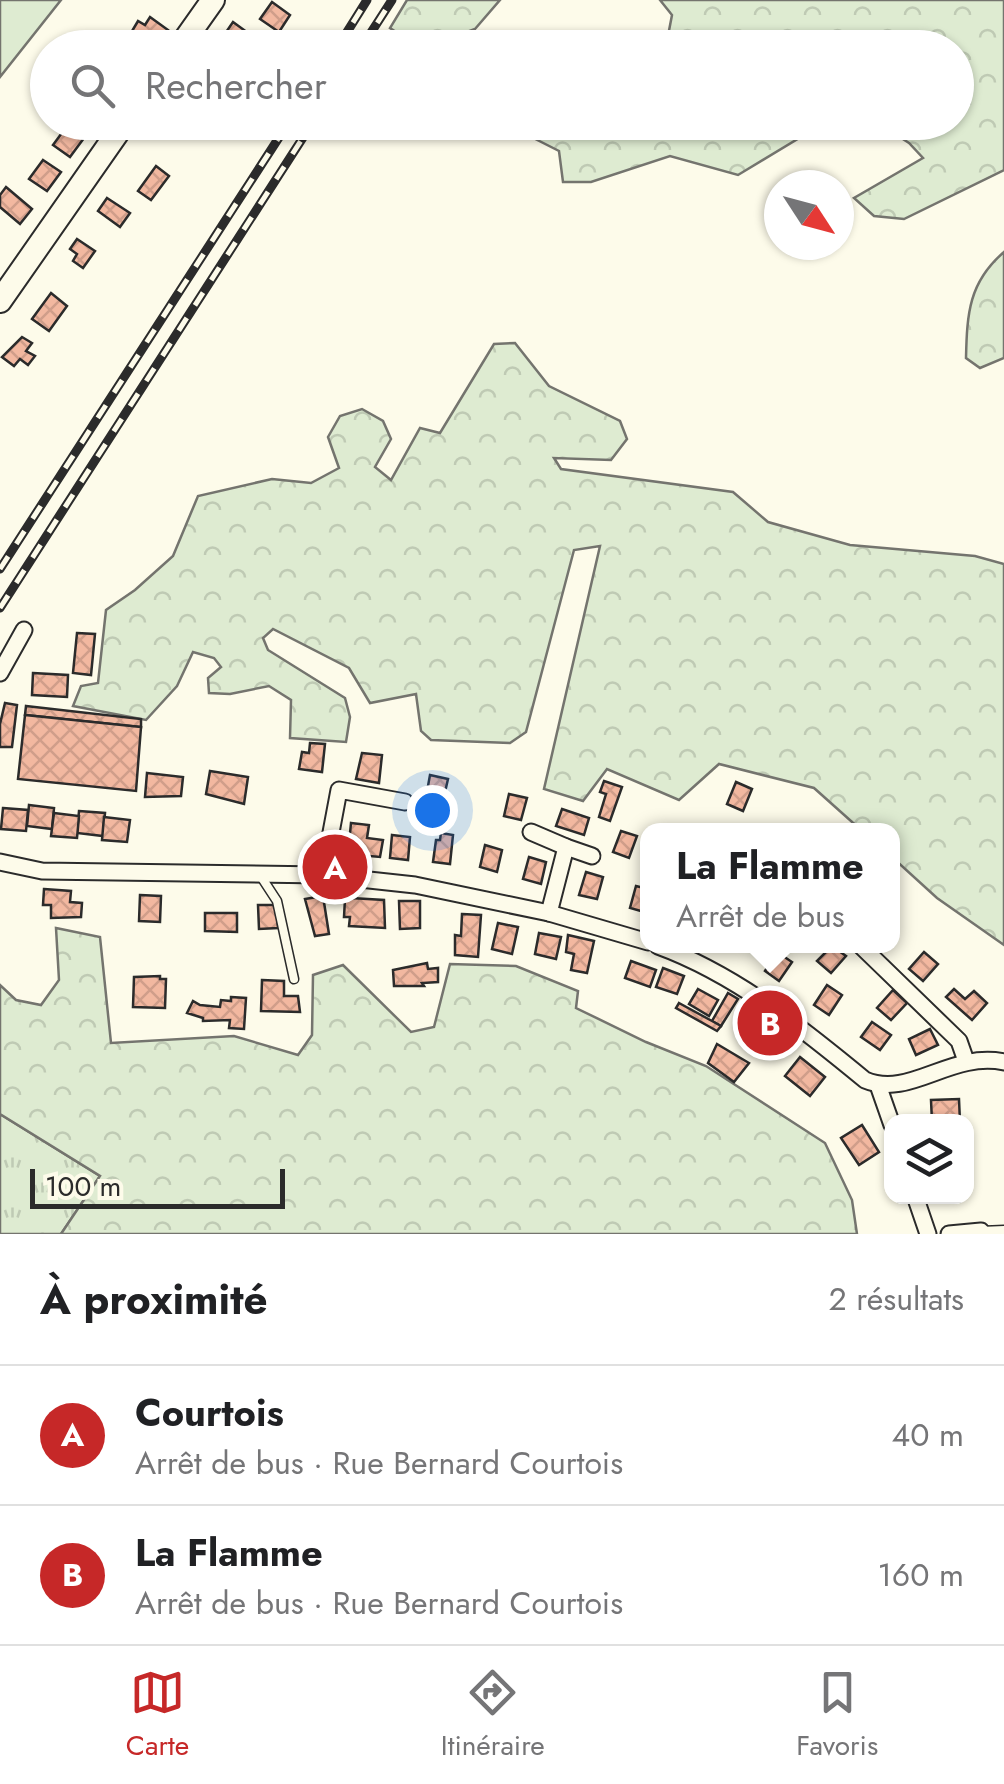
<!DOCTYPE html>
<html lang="fr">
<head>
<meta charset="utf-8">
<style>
	body { margin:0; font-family:Jost,sans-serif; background:#f2f2f2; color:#202124 }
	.controls { position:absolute; right:30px; bottom:30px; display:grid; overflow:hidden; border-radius:20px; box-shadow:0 2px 8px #0004 }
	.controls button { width:90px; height:90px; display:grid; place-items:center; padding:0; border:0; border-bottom:2px solid #e0e0e0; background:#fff; color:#202124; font:50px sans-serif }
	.compass { position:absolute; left:764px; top:170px; width:90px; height:90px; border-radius:50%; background:#fff; box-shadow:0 2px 8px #0004; rotate:126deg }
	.scale { position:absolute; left:30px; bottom:25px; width:255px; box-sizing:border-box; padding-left:10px; border:5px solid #2b2b2b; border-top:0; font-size:28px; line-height:35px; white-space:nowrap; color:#2b2b2b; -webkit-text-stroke:8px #fdfbea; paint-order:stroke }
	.you { position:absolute; left:432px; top:810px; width:35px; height:35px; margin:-25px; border:8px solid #fff; border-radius:50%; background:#1a73e8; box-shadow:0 0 0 15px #1a73e833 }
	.badge { display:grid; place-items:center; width:65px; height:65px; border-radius:50%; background:#c62828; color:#fff; font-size:32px; font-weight:700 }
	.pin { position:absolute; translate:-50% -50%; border:5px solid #fff; box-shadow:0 2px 10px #0006 }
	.popup { position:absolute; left:640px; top:823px; width:260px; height:130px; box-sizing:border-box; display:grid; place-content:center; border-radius:20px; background:#fff; filter:drop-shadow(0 2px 8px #0005); font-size:32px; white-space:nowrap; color:#757577 }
	.popup b { font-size:38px; color:#202124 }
	.popup::after { content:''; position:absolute; left:50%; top:100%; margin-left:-20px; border:20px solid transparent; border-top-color:#fff }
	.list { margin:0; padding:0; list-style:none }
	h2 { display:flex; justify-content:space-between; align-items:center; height:130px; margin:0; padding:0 40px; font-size:42px }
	h2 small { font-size:32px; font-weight:400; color:#757577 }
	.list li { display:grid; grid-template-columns:65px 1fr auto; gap:30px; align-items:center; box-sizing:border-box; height:140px; padding:0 40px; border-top:2px solid #e0e0e0 }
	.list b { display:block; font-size:38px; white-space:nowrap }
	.list p { margin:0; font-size:32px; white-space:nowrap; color:#757577 }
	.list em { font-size:32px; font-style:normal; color:#757577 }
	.icon { flex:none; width:55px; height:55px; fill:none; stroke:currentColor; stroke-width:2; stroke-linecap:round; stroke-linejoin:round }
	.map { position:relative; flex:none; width:1004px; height:1234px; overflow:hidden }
	.search { position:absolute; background:#fff; box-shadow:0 2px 8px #0004; left:30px; right:30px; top:30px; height:110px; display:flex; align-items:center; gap:25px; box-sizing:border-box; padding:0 35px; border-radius:55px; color:#757577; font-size:38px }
	.sheet { height:410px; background:#fff }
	nav { display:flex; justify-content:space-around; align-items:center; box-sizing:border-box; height:140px; border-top:2px solid #e0e0e0; background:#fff; font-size:28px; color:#757577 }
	nav a { display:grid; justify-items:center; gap:5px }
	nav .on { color:#c62828 }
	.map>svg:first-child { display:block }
	.grass { fill:url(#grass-tufts); stroke:#74746e; stroke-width:2.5 }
	.forest { fill:url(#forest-crowns); stroke:#74746e; stroke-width:2.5 }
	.garden { fill:#deebd1; stroke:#74746e; stroke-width:2.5 }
	.building { fill:url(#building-cross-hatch); stroke:#2b2b2b; stroke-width:2.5 }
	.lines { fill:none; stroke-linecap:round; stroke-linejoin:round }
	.lane-casing { stroke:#2b2b2b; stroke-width:11 }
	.street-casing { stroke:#2b2b2b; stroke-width:19 }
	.secondary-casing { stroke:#2b2b2b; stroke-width:26 }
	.lane { stroke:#fdfbea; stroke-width:8 }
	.street { stroke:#fdfbea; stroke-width:15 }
	.secondary { stroke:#fdfbea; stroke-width:22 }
	.rail-casing { stroke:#2b2b2b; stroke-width:9 }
	.rail { stroke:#fdfbea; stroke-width:5; stroke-dasharray:15; stroke-linecap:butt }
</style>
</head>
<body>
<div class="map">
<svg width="1004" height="1234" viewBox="0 0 1004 1234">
	<defs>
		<pattern id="grass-tufts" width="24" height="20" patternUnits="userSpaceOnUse" patternTransform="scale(2.5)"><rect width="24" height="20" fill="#deebd1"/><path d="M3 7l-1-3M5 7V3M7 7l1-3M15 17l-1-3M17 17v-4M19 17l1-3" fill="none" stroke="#bfcab4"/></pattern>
		<pattern id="forest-crowns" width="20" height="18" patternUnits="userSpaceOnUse" patternTransform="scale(2.5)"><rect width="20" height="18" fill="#deebd1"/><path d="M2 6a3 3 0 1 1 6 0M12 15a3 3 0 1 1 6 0" fill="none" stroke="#bfcab4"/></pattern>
		<pattern id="building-cross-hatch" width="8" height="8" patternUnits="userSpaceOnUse" patternTransform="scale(2.5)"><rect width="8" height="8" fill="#f2b8a0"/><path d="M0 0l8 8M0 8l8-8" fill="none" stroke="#d09e8a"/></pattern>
	</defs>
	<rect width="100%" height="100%" fill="#fdfbea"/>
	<polygon class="grass" points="0,1114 100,1176 61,1234 0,1234"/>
	<g class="forest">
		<polygon points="407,0 500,0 475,29 424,48 419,47 390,28"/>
		<polygon points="660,0 1004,0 1004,170 904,219 874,216 854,198 923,158 909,143 878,123 956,122 956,48 653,47 667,41 672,15"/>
		<polygon points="504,123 824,123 738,175 670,156 591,182 563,182 559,151"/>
		<path d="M 1004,252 L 1004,358 L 980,368 L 966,358 C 967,313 969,282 1004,252 Z"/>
		<polygon points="515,343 549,386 620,421 627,439 611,460 554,458 561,469 733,492 768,522 850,545 975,556 1004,564 1004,945 937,898 893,858 892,830 861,830 814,788 719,764 679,800 607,769 583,801 544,789 600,546 574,550 526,732 510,743 431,740 421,731 416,694 370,703 349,668 273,629 263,638 268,650 345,698 350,717 346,742 290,738 291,700 269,686 230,694 209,693 208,678 221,667 214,658 193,652 177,686 146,720 73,706 81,686 98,683 106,610 135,590 173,556 198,496 272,479 311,483 339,468 328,437 340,416 362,409 383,421 391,439 375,467 391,480 420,428 440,433 494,344"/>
		<polygon points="56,928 100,937 111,1043 234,1036 298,1055 312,1035 313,975 343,965 411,1032 434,1027 450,964 516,966 578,991 576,1008 646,1042 706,1066 825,1143 852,1200 857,1234 61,1234 100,1176 0,1114 0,985 16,1000 41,1005 59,980"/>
	</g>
	<polygon class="garden" points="0,0 61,0 0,77"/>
	<g class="building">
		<polygon points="272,2 290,15 279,32 260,19"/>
		<polygon points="150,17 168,30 166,33 171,36 162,48 122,48 138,21 145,25"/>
		<polygon points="233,22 259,41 255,48 229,48 220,41"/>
		<polygon points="67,126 84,138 70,157 53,145"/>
		<polygon points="43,160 61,172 47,191 29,179"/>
		<polygon points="156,166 169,176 151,200 138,191"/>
		<polygon points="6,187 32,209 20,224 0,207 0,195"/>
		<polygon points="107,198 130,213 120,227 98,211"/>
		<polygon points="77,239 95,251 83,268 73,261 77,254 70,249"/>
		<polygon points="51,293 67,306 49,331 32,319"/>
		<polygon points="22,337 32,343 26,351 35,356 28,365 20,359 14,366 2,357"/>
		<polygon points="77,633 95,634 91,675 73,673"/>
		<polygon points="33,673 68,675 67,697 32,695"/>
		<polygon points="5,703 17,705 12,747 0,747 0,724"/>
		<polygon points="26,706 141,719 141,727 25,715"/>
		<polygon points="25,715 141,727 136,791 18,779"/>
		<polygon points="310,743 325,744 322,772 299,769 302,752 309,753"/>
		<polygon points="362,753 382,755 379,783 356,779"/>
		<polygon points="210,771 248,777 244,804 206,794"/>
		<polygon points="147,773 183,777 181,796 145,797"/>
		<polygon points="430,775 448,779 443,801 426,797"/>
		<polygon points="604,781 622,787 610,821 599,817 606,794 600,792"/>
		<polygon points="736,782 752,789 743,811 727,804"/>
		<polygon points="509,794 527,798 521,820 504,816"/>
		<polygon points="29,805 54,808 52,829 27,826"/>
		<polygon points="3,808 28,810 26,831 1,829"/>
		<polygon points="562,809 589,818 584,835 556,826"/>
		<polygon points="79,811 105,813 103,836 77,833"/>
		<polygon points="54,813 79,816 77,838 51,836"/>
		<polygon points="104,817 130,820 127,842 102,840"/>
		<polygon points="351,823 369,825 367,838 383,840 380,857 348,854"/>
		<polygon points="621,831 637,836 629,858 613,852"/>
		<polygon points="441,833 453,835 450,864 433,862 436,840 440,840"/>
		<polygon points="392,835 410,837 408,860 390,858"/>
		<polygon points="485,845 502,850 497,872 480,867"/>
		<polygon points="529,857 546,862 541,884 523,879"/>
		<polygon points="586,872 603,877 597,899 579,895"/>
		<polygon points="645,884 648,885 648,913 630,908 636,886 644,888"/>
		<polygon points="44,889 71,891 70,902 82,903 81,917 51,918 51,905 43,905"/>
		<polygon points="140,895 161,896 160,922 139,921"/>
		<polygon points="323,896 329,934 315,936 305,899"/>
		<polygon points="351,898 384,900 385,928 349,926 350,917 344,917 345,899"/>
		<polygon points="399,901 420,901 420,928 400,929"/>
		<polygon points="258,905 277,905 278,928 259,929"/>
		<polygon points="205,913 237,913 237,932 205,931"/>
		<polygon points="462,914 481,915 478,957 455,955 455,935 461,936"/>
		<polygon points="498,923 518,927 512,954 492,949"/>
		<polygon points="539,933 561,937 556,959 535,954"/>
		<polygon points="568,935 594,941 587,973 571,970 574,954 566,952"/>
		<polygon points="832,946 846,956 831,973 817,961"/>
		<polygon points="777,952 792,962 779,981 765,971"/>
		<polygon points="924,952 938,964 923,981 909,969"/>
		<polygon points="631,961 656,970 650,987 625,978"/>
		<polygon points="427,963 428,969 438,968 438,982 422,983 424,986 394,986 393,970"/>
		<polygon points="663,968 684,976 677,994 656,987"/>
		<polygon points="160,976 160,979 166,979 165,1008 133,1007 134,977"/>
		<polygon points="262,980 284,981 284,996 298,996 300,1012 261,1011"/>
		<polygon points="827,985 842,995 829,1015 814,1005"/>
		<polygon points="698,989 718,1000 709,1016 689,1004"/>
		<polygon points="954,989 965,999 974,991 987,1003 972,1020 946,997"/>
		<polygon points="893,990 907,1003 891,1020 877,1008"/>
		<polygon points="728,993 738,999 721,1026 712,1021"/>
		<polygon points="231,997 246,998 244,1029 229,1028 230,1020 203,1021 203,1018 187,1013 193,1001 200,1005 220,1007 221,1000 231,1001"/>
		<polygon points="679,1003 712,1021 721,1026 717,1031 676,1008"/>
		<polygon points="872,1022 891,1035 880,1050 861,1037"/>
		<polygon points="930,1029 938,1045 916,1055 909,1039"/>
		<polygon points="717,1044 749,1063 734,1082 708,1063"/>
		<polygon points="800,1057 825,1077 810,1096 785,1076"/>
		<polygon points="959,1099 960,1122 932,1122 931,1100"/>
		<polygon points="862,1125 879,1152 859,1165 841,1138"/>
	</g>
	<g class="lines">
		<g class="lane-casing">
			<g id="lane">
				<polyline points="260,875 277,901 294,979"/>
				<polyline points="981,1231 1004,1230"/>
			</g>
		</g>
		<g class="street-casing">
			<g id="street">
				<polyline points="0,673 24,630"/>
				<polyline points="531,832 566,847"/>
				<polyline points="0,862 42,871 323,875 415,885 549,913 648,942"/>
				<polyline points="323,875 339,790 405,802"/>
				<polyline points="549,913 566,847 592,856"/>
				<path d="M 658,946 C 735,974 802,1028 865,1080 C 910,1099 950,1051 1004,1062"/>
				<polyline points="861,946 959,1041 966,1061"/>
				<polyline points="878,1085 892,1125"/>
				<polyline points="915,1196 928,1234"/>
				<polyline points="949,1234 981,1231 983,1234"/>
			</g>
		</g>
		<g class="secondary-casing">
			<g id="secondary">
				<polyline points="179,48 213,0"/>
				<polyline points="0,301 125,122"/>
			</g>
		</g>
		<use href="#lane" class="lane"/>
		<use href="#street" class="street"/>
		<use href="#secondary" class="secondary"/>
		<g class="rail-casing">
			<g id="rail">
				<polyline points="337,48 367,0"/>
				<polyline points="361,48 392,0"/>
				<polyline points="0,569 289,122"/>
				<polyline points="0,608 313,122"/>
			</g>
		</g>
		<use href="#rail" class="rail"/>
	</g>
</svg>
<div class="controls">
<button><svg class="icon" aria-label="layers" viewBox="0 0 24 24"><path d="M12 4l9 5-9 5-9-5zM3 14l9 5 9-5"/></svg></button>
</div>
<svg class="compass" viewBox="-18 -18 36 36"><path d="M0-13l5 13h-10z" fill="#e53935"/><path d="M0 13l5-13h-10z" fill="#757577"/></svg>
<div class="scale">100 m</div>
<div class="you"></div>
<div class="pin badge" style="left:335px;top:867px">A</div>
<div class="pin badge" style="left:770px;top:1023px">B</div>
<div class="popup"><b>La Flamme</b>Arrêt de bus</div>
<div class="search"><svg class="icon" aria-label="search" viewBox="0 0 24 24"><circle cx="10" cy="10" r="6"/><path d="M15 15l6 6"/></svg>Rechercher</div>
</div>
<section class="sheet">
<h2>À proximité<small>2 résultats</small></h2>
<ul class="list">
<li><span class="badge">A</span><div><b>Courtois</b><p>Arrêt de bus · Rue Bernard Courtois</p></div><em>40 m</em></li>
<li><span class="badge">B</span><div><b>La Flamme</b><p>Arrêt de bus · Rue Bernard Courtois</p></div><em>160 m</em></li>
</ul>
</section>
<nav>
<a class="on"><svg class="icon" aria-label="map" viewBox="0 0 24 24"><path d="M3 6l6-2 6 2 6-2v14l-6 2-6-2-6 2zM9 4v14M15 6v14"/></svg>Carte</a>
<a><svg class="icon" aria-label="directions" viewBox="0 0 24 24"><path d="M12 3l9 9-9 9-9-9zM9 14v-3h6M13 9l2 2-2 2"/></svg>Itinéraire</a>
<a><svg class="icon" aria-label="saved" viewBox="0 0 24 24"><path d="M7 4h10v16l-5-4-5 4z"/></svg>Favoris</a>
</nav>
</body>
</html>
